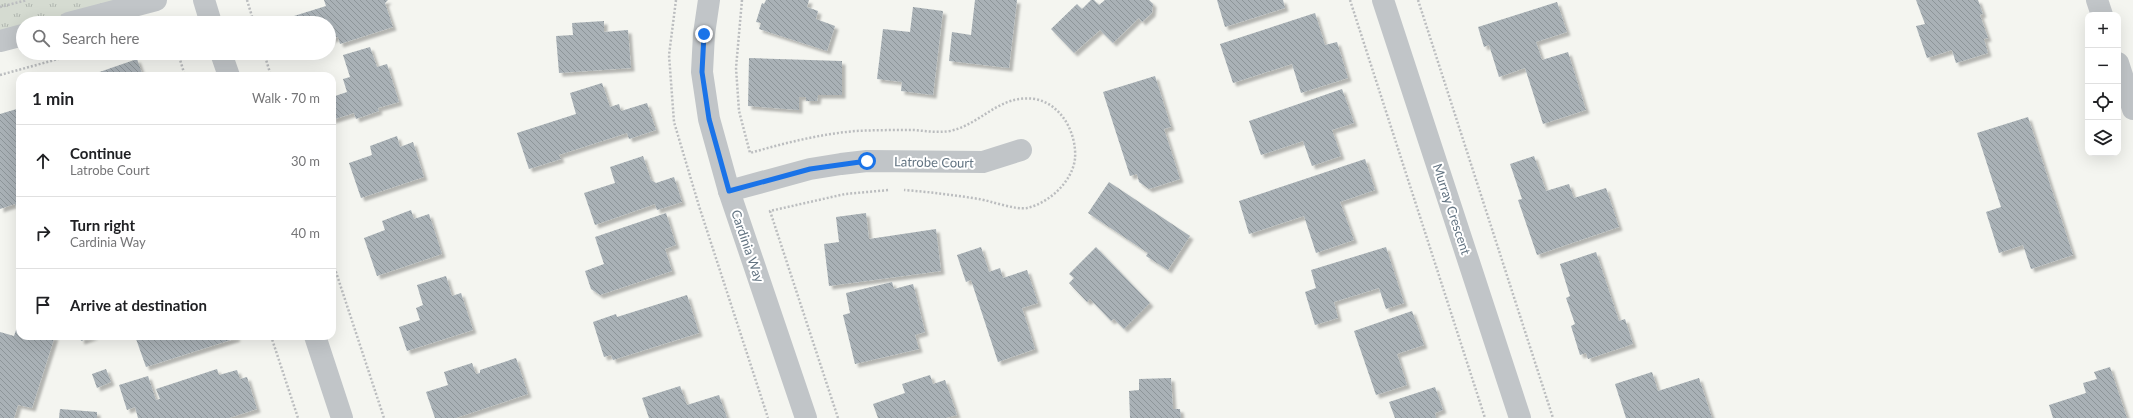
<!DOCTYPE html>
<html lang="en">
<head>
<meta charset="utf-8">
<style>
	body { margin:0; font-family:Lato,sans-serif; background:#f6f6f6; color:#202124 }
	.controls { position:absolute; right:12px; top:12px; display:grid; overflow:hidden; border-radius:8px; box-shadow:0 4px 16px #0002 }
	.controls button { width:36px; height:36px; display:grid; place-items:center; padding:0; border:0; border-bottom:1px solid #e0e0e0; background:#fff; color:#202124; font:20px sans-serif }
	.stop { position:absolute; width:12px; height:12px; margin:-9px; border:3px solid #1a73e8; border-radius:50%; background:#fff }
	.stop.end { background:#1a73e8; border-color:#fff; box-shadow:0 1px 4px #0008 }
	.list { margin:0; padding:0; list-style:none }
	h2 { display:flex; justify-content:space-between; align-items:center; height:52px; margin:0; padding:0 16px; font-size:17px }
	h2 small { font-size:13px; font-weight:400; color:#757577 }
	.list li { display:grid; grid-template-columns:26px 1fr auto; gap:12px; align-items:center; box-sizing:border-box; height:72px; padding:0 16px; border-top:1px solid #e0e0e0 }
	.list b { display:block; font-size:15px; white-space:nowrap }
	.list p { margin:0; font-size:13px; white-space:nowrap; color:#757577 }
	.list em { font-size:13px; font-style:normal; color:#757577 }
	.icon { flex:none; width:22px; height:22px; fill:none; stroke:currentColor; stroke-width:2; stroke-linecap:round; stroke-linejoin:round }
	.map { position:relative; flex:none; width:2133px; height:418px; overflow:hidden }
	.search { position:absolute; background:#fff; box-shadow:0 4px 16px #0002; left:16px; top:16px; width:320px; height:44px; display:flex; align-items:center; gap:10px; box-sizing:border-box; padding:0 14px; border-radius:22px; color:#757577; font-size:15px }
	.panel { position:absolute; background:#fff; box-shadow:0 4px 16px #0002; left:16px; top:72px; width:320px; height:268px; border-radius:12px }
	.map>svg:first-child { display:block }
	.park { fill:url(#park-tufts) }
	.building { fill:url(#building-back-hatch); filter:url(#shadow) }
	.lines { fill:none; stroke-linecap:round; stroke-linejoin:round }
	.path { stroke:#bbbdbf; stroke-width:2.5; stroke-dasharray:2 2; stroke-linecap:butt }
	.minor { stroke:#c1c5c8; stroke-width:22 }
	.route { stroke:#1a73e8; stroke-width:5 }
	.labels { text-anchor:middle; stroke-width:4; stroke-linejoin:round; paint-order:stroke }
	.street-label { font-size:13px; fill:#637482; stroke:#fff }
</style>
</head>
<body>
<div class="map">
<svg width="2133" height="418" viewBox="0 0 2133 418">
	<defs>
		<pattern id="park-tufts" width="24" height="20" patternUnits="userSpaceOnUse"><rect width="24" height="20" fill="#d5dbd1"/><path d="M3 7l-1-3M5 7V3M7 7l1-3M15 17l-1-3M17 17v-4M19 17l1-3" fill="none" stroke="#b0b6af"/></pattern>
		<pattern id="building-back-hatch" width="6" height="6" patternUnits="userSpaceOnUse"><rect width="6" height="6" fill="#a9b1b6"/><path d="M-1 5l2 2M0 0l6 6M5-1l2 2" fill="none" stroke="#8d9599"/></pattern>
		<filter id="shadow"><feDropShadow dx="3.5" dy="3.5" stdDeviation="1" flood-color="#0004"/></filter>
	</defs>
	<rect width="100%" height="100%" fill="#f4f5f0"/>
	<polygon class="park" points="0,0 156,0 69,23 23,23 23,35 0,41"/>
	<g class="building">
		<polygon points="324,0 388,0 385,3 393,27 340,44 338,37 329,40 329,23 297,23 294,16 326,6"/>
		<polygon points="766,0 809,0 807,7 818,11 816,19 835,26 827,51 759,29 761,23 756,22 762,3 764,4"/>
		<polygon points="975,0 1017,0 1009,68 949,61 952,32 971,35"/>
		<polygon points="1091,0 1094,0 1099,5 1105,0 1149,0 1153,4 1152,13 1142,22 1139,18 1113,43 1100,30 1074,53 1051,29 1077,4 1082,9"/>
		<polygon points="1217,0 1283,0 1285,8 1225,27"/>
		<polygon points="1916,0 1978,0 1983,14 1980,15 1988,38 1984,39 1988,53 1956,63 1952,50 1927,58 1916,26 1925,24"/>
		<polygon points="1557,2 1567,32 1536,42 1542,60 1568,52 1586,110 1543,124 1525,68 1499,77 1489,45 1484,47 1478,27"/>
		<polygon points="913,7 943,11 933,95 901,91 902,82 877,79 883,29 910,32"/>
		<polygon points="1315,13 1325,45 1337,42 1348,78 1301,93 1292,64 1233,83 1220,44"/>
		<polygon points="604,21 604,32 628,30 631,68 559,73 556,36 573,35 572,23"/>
		<polygon points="370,47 377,67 387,64 399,102 378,108 379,111 356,119 354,113 332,120 332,97 347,92 343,79 350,77 343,55"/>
		<polygon points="749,58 842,61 842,95 818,95 817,101 806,101 806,97 799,97 799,110 748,106"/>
		<polygon points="137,59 143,76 88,76"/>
		<polygon points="1155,76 1171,127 1164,129 1180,179 1149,189 1139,182 1137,174 1130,176 1103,92"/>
		<polygon points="602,83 610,107 619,104 621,111 647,103 656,130 629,139 627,133 559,155 561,159 529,169 517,133 576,114 570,93"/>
		<polygon points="1342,89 1354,123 1332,130 1341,156 1312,166 1303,141 1261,155 1249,121"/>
		<polygon points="20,108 20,220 15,204 0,209 0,114"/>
		<polygon points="2028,117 2073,255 2031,269 2023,245 1999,253 1986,212 2001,207 1977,133"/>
		<polygon points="397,136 400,147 413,142 424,177 361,198 349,163 372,155 370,146"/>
		<polygon points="643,156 651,180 656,183 674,177 682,202 657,210 655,204 595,225 584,193 615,183 610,167"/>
		<polygon points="1534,156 1546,191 1569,184 1574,198 1606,188 1619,227 1537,255 1518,200 1522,199 1510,164"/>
		<polygon points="1365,159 1375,190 1340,202 1354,240 1316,253 1304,216 1249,234 1239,201"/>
		<polygon points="1109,182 1190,236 1168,270 1146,256 1148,253 1088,213"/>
		<polygon points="411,210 414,219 429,214 442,254 377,276 364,238 385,230 382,221"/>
		<polygon points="666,213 676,245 665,249 672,271 600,295 591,289 585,271 604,264 595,237"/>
		<polygon points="866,213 869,239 936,229 941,271 829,286 824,244 839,242 836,217"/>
		<polygon points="981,247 989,272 1000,268 1003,278 1027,270 1038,303 1022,308 1035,349 998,362 971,280 966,282 957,255"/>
		<polygon points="1096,247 1150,303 1124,329 1114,319 1111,321 1090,299 1087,302 1069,283 1074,278 1069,274"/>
		<polygon points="1386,247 1404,303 1386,309 1379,288 1334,302 1338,318 1315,325 1305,292 1316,288 1311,270"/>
		<polygon points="1596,252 1619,321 1625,319 1633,344 1588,359 1586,353 1580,355 1571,326 1575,324 1566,298 1570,296 1560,264"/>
		<polygon points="446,276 452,296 461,293 473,330 407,351 399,327 420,320 416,308 423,305 417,285"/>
		<polygon points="892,282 894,289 913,284 925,332 915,335 919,349 855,364 843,315 850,313 846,293"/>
		<polygon points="687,295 699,333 613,360 611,355 604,357 593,322 616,314 617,317"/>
		<polygon points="1412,311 1424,345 1397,354 1407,385 1376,395 1354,331"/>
		<polygon points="20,318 20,336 55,336 32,408 18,405 14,418 0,418 0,332 14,336"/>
		<polygon points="80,336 95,336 81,341"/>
		<polygon points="135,336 236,336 237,338 146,367"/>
		<polygon points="516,358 528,394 456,418 435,418 426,392 448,385 444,372 472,363 476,374 480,373 480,370"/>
		<polygon points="2110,367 2127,418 2053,418 2049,405 2086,393 2083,383 2097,379 2094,372"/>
		<polygon points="106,369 111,382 97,388 92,374"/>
		<polygon points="217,369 219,375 237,370 240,379 247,377 257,409 229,418 138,418 135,407 127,410 119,385 148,376 156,400 160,399 156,389"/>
		<polygon points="1652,372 1658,391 1699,378 1712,418 1626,418 1615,384"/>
		<polygon points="930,375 933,384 945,380 957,415 946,418 878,418 873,404 905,393 902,384"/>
		<polygon points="1171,378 1173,409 1180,409 1181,418 1130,418 1129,391 1139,390 1139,379"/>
		<polygon points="680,386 687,405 719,395 727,418 649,418 642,398"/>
		<polygon points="1435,387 1443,410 1435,413 1436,418 1395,418 1389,402"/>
		<polygon points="60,409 97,412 97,418 59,418"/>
	</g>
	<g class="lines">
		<g class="path">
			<polyline points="247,0 254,23"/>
			<polyline points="676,0 669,55 674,122 699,206 768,418"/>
			<path d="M 742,0 L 736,68 L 739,111 L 750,153 C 785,143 820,134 856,131 C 875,130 895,130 914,130 C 926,131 937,133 950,131 C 982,124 999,94 1035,99 C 1062,104 1077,134 1075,159 C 1072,182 1049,203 1027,208 C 1015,210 991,201 979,199 C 954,195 930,192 904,190"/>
			<polyline points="1350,0 1485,418"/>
			<polyline points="1418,0 1553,418"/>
			<polyline points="0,7 27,0"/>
			<polyline points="178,53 185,76"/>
			<polyline points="264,53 271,76"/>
			<polyline points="0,75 80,53"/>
			<polyline points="332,260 384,418"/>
			<polyline points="271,336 298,418"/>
			<polyline points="838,418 770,211 845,194 889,190"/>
		</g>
		<g class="minor">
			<polyline points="204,0 211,23"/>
			<polyline points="709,0 704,34 702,72 709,119 729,191 806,418"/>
			<polyline points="1383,0 1520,418"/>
			<polyline points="2097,0 2102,15"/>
			<polyline points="69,23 156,0"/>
			<polyline points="0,41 23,35"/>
			<polyline points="221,53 229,76"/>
			<polyline points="2118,63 2133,109"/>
			<polyline points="729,191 810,169 841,164 867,161 983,162 1021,150"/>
			<polyline points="315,336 342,418"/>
		</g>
	</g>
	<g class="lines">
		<polyline class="route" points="704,34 702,72 709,119 729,191 810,169 867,161"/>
	</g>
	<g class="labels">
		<g class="street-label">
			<text transform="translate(934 162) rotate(1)" y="5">Latrobe Court</text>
			<text transform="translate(1452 209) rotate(72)" y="5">Murray Crescent</text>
			<text transform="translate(748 246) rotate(71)" y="5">Cardinia Way</text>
		</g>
	</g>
</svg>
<div class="controls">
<button>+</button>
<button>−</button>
<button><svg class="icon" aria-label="locate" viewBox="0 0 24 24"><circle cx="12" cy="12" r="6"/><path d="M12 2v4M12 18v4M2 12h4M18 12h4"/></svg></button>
<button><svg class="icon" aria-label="layers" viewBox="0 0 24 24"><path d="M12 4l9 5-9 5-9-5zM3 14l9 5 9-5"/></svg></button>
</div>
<div class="stop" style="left:867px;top:161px"></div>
<div class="stop end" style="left:704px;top:34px"></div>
<div class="search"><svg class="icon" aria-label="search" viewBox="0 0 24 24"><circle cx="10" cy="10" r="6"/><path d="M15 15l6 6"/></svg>Search here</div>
<section class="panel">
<h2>1 min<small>Walk · 70 m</small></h2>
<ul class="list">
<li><svg class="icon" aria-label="ahead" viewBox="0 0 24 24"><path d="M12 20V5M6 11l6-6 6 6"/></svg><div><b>Continue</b><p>Latrobe Court</p></div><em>30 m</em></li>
<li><svg class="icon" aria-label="right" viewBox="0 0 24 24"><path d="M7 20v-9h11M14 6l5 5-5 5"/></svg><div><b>Turn right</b><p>Cardinia Way</p></div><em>40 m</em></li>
<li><svg class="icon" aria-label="arrive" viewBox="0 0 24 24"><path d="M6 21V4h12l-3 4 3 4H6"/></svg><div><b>Arrive at destination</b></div></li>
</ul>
</section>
</div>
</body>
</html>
